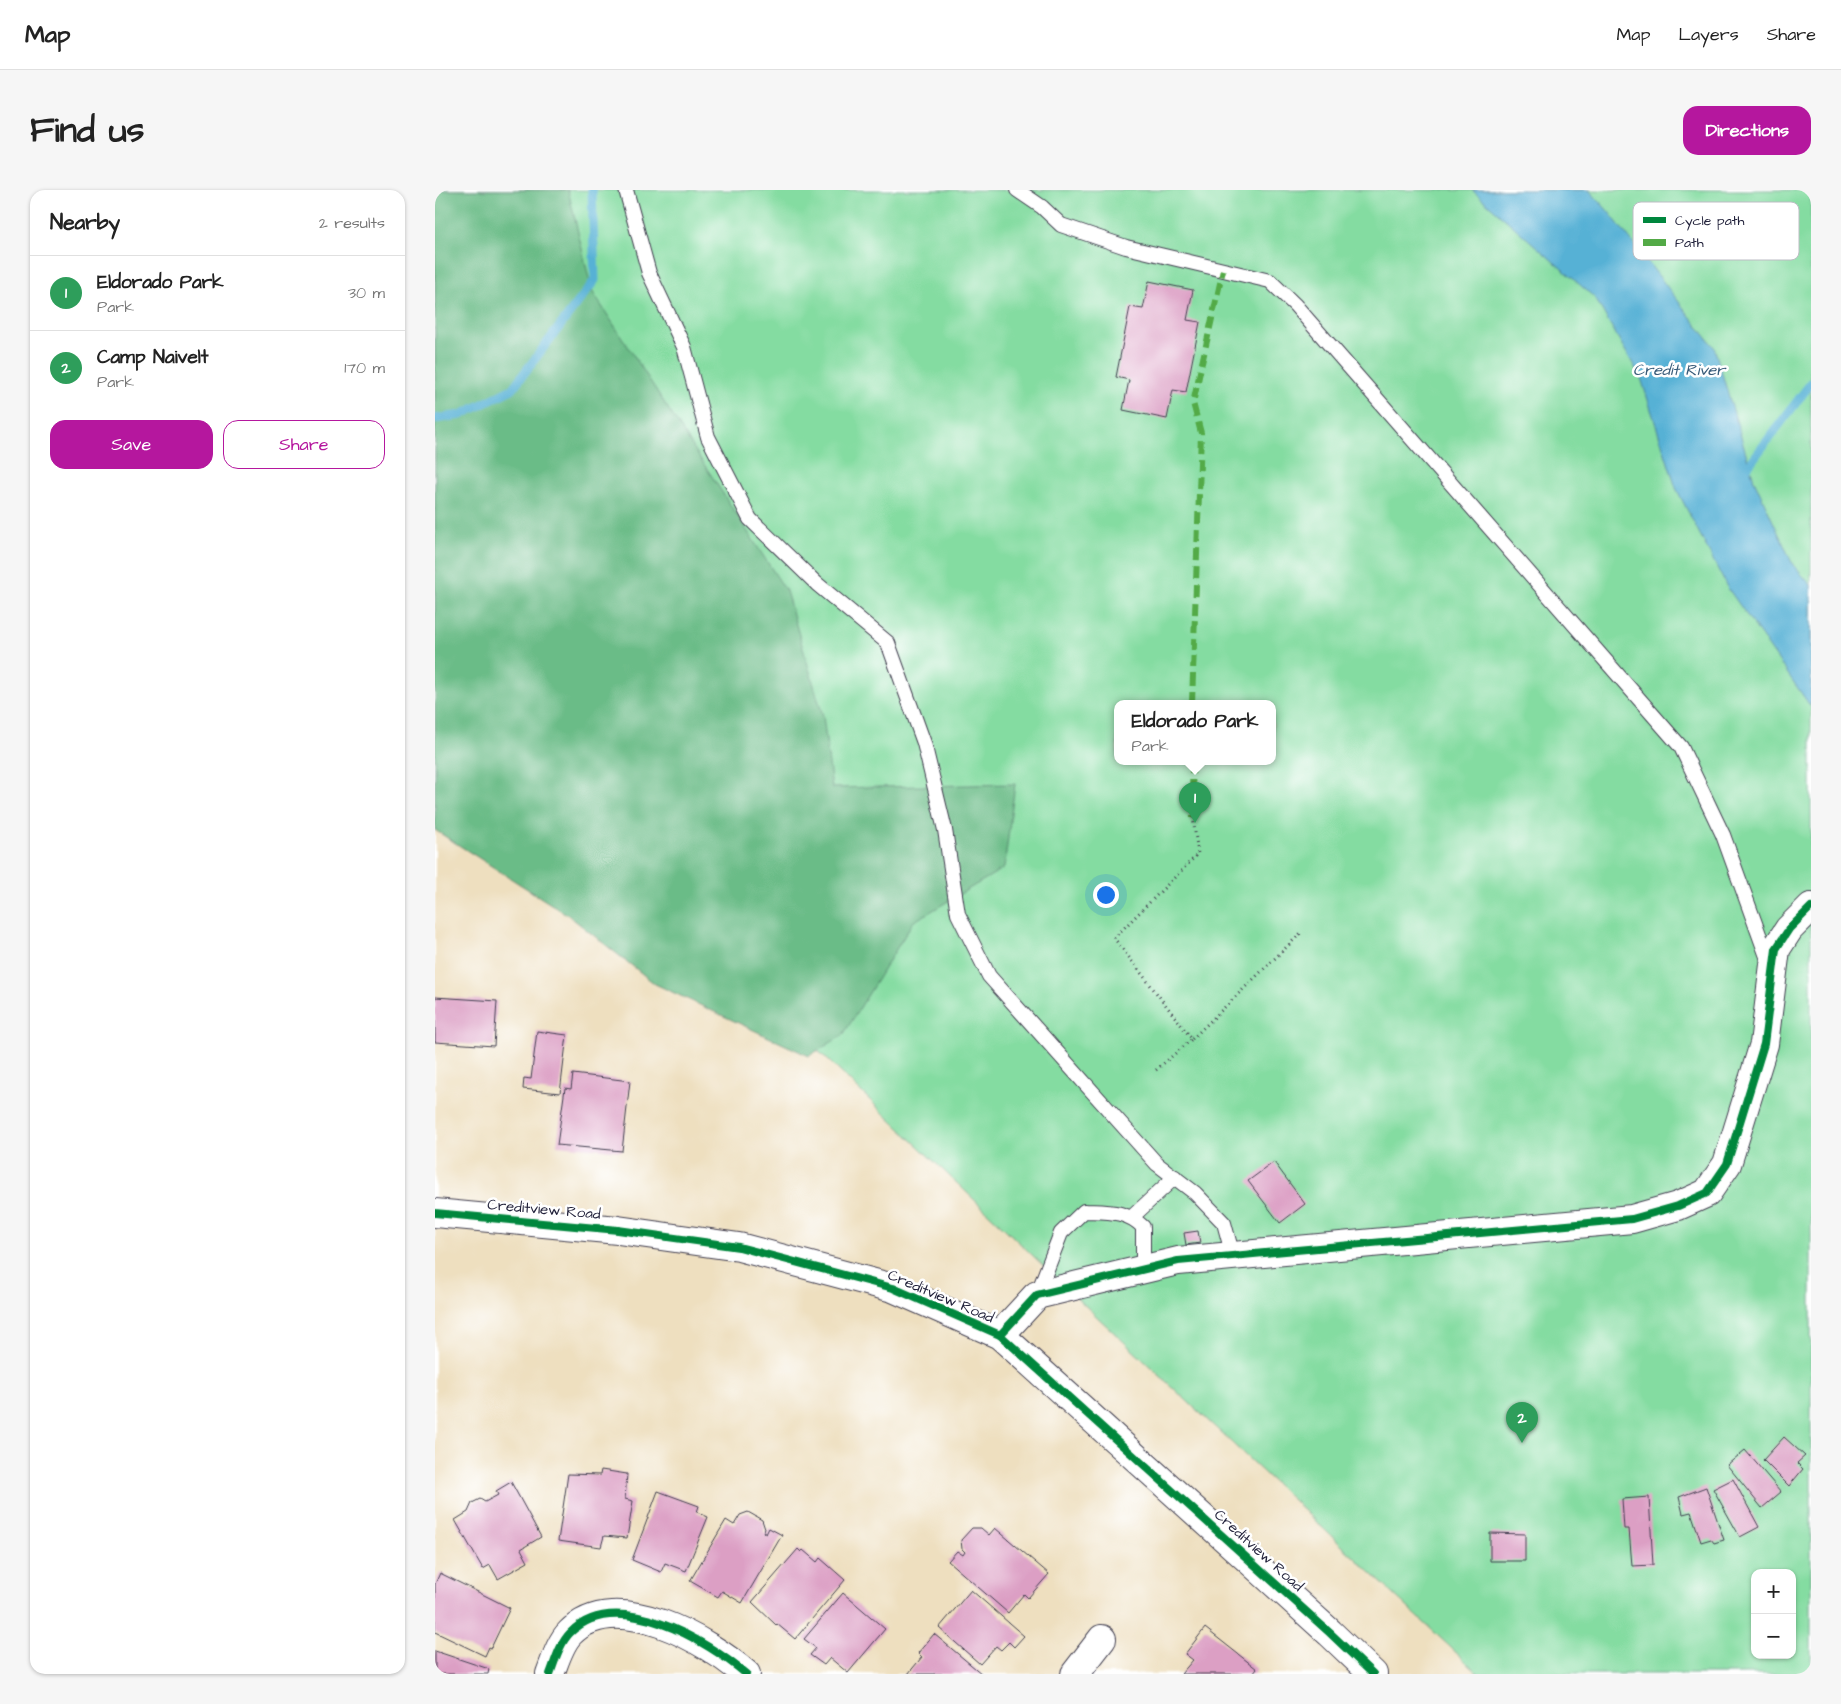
<!DOCTYPE html>
<html lang="en">
<head>
<meta charset="utf-8">
<style>
	body { margin:0; font-family:"Architects Daughter",sans-serif; background:#f6f6f6; color:#222 }
	.controls { position:absolute; right:15px; bottom:15px; display:grid; overflow:hidden; border-radius:10px; box-shadow:0 1px 4px #0004 }
	.controls button { width:45px; height:45px; display:grid; place-items:center; padding:0; border:0; border-bottom:1px solid #e0e0e0; background:#fff; color:#222; font:25px sans-serif }
	.you { position:absolute; left:670px; top:704px; width:18px; height:18px; margin:-12px; border:4px solid #fff; border-radius:50%; background:#1a73e8; box-shadow:0 0 0 8px #1a73e833 }
	.badge { display:grid; place-items:center; width:32px; height:32px; border-radius:50%; background:#b5179e; color:#fff; font-size:16px; font-weight:700 }
	.pin { position:absolute; translate:-50% -41px; filter:drop-shadow(0 1px 2px #0008) }
	.pin::after { content:''; position:absolute; top:26px; width:18px; height:15px; background:inherit; clip-path:polygon(0 0,100% 0,50% 100%) }
	.popup { position:absolute; left:679px; top:510px; width:162px; height:65px; box-sizing:border-box; display:grid; place-content:center; border-radius:10px; background:#fff; filter:drop-shadow(0 1px 4px #0005); font-size:16px; white-space:nowrap; color:#767676 }
	.popup b { font-size:19px; color:#222 }
	.popup::after { content:''; position:absolute; left:50%; top:100%; margin-left:-10px; border:10px solid transparent; border-top-color:#fff }
	.list { margin:0; padding:0; list-style:none }
	h2 { display:flex; justify-content:space-between; align-items:center; height:65px; margin:0; padding:0 20px; font-size:21px }
	h2 small { font-size:16px; font-weight:400; color:#767676 }
	.list li { display:grid; grid-template-columns:32px 1fr auto; gap:15px; align-items:center; box-sizing:border-box; height:75px; padding:0 20px; border-top:1px solid #e0e0e0 }
	.list b { display:block; font-size:19px; white-space:nowrap }
	.list p { margin:0; font-size:16px; white-space:nowrap; color:#767676 }
	.list em { font-size:16px; font-style:normal; color:#767676 }
	.actions { display:flex; gap:10px; padding:15px 20px }
	.actions a { flex:1; padding:11px 0; border:1px solid #b5179e; border-radius:15px; text-align:center; font-size:18px; color:#b5179e }
	.actions .main { background:#b5179e; color:#fff }
	.map { position:relative; flex:none; width:1376px; height:1484px; overflow:hidden; border-radius:15px }
	header { display:flex; align-items:center; gap:30px; box-sizing:border-box; height:70px; padding:0 25px; background:#fff; border-bottom:1px solid #e0e0e0 }
	header strong { font-size:24px }
	nav { display:flex; gap:28px; margin-inline-start:auto; font-size:18px }
	.intro { display:flex; align-items:center; justify-content:space-between; box-sizing:border-box; height:120px; padding:0 30px }
	h1 { margin:0; font-size:35px }
	.button { padding:12px 22px; border-radius:15px; background:#b5179e; color:#fff; font-size:18px; font-weight:700 }
	main { display:flex; gap:30px; padding:0 30px }
	aside { flex:1; background:#fff; border-radius:15px; box-shadow:0 1px 4px #0004 }
	.map>svg:first-child { display:block }
	.green { fill:#84dca1; stroke:#537f6e; fill-rule:evenodd }
	.forest { fill:#6bbc87; stroke:#466f61 }
	.water { fill:#57b1d5; stroke:#3c6a88 }
	.lines { fill:none; stroke-linecap:round; stroke-linejoin:round }
	.stream { stroke:#57b1d5; stroke-width:9 }
	.building { fill:#dc9fc4 }
	.service-casing { stroke:#413e4f; stroke-width:16 }
	.minor-casing { stroke:#413e4f; stroke-width:30 }
	.tertiary-casing { stroke:#413e4f; stroke-width:30 }
	.path { stroke:#413e4f; stroke-width:3; stroke-dasharray:1 4; stroke-linecap:butt }
	.service { stroke:#fff; stroke-width:14 }
	.minor { stroke:#fff; stroke-width:28 }
	.tertiary { stroke:#fff; stroke-width:28 }
	.quiet { stroke:#53aa46; stroke-width:6; stroke-dasharray:12 6; stroke-linecap:butt }
	.cycleway-casing { stroke:#fff; stroke-width:11 }
	.cycleway { stroke:#00873e; stroke-width:8 }
	.labels { text-anchor:middle; stroke-width:5; stroke-linejoin:round; paint-order:stroke }
	.street-label { font-size:15px; fill:#22223b; stroke:#fff }
	.water-label { font-size:16px; font-style:italic; fill:#375b79; stroke:#fff }
	.key { fill:#fff; stroke:#bdbdc4; stroke-width:1 }
	.key-label { font-size:14px; fill:#22223b }
</style>
</head>
<body>
<header>
<strong>Map</strong>
<nav><a>Map</a><a>Layers</a><a>Share</a></nav>
</header>
<div class="intro"><h1>Find us</h1><a class="button">Directions</a></div>
<main>
<aside>
<h2>Nearby<small>2 results</small></h2>
<ul class="list">
<li><span class="badge" style="background:#2e9e5b">1</span><div><b>Eldorado Park</b><p>Park</p></div><em>30 m</em></li>
<li><span class="badge" style="background:#2e9e5b">2</span><div><b>Camp Naivelt</b><p>Park</p></div><em>170 m</em></li>
</ul>
<div class="actions"><a class="main">Save</a><a>Share</a></div>
</aside>
<div class="map">
<svg width="1376" height="1484" viewBox="0 0 1376 1484">
	<rect width="100%" height="100%" fill="#fff"/>
	<filter id="ink" filterUnits="userSpaceOnUse"><feTurbulence type="fractalNoise" baseFrequency=".02" numOctaves="2"/><feDisplacementMap in="SourceGraphic" scale="10" xChannelSelector="R" yChannelSelector="G"/><feConvolveMatrix kernelMatrix="1 2 1 2 8 2 1 2 1" color-interpolation-filters="sRGB"/></filter>
	<filter id="wash" filterUnits="userSpaceOnUse"><feTurbulence type="fractalNoise" baseFrequency=".0096" numOctaves="4" result="noise"/><feDisplacementMap in="SourceGraphic" scale="20" xChannelSelector="R" yChannelSelector="G"/><feGaussianBlur stdDeviation="1.12" result="paint"/><feColorMatrix in="noise" values="0 0 0 0 0 0 0 0 0 0 0 0 0 0 0 0 0 1.4 0 .05"/><feComposite in="paint" operator="in"/></filter>
	<g filter="url(#wash)">
		<rect width="100%" height="100%" fill="#eedfbf"/>
		<path class="green" d="M 0,0 L 1376,0 L 1376,1484 L 1044,1484 L 658,1123 L 0,495 ZM 682,514 L 838,514 L 838,572 L 682,572 ZM 1320,1383 L 1357,1383 L 1357,1465 L 1320,1465 Z"/>
		<polygon class="forest" points="0,0 133,0 157,101 351,401 388,526 397,598 580,594 569,678 478,732 408,845 374,866 220,794 133,725 0,640"/>
		<polygon class="water" points="1037,0 1154,0 1173,21 1279,157 1319,290 1358,375 1376,395 1376,517 1292,397 1241,298 1206,188 1160,108"/>
		<g class="lines">
			<g class="stream">
				<polyline points="0,229 26,225 77,199 160,90 157,0"/>
				<polyline points="1307,284 1376,193"/>
			</g>
		</g>
		<g id="blocks">
			<g class="building">
				<polygon points="714,91 758,100 752,130 765,132 751,202 738,200 732,229 688,220 694,190 681,187 695,117 708,119"/>
				<polygon points="0,807 62,811 59,856 0,852"/>
				<polygon points="102,841 132,845 125,903 88,899 89,888 96,889"/>
				<polygon points="138,884 195,891 187,961 122,955 130,898 136,899"/>
				<polygon points="839,972 870,1014 845,1033 813,991"/>
				<polygon points="763,1041 765,1053 751,1055 749,1043"/>
				<polygon points="1349,1247 1370,1266 1362,1273 1368,1279 1354,1296 1328,1270"/>
				<polygon points="1310,1260 1346,1302 1327,1318 1292,1275"/>
				<polygon points="166,1280 192,1284 190,1309 198,1311 192,1348 169,1346 166,1357 123,1351 133,1284 165,1285"/>
				<polygon points="1298,1289 1324,1337 1305,1347 1278,1299"/>
				<polygon points="76,1292 106,1347 86,1359 93,1372 63,1389 55,1375 48,1379 20,1330 33,1322 37,1313 45,1309 50,1312 63,1305 61,1301"/>
				<polygon points="1271,1297 1289,1350 1279,1353 1276,1349 1266,1352 1256,1322 1248,1324 1244,1307"/>
				<polygon points="223,1301 264,1316 262,1322 273,1327 251,1381 230,1373 226,1382 197,1370"/>
				<polygon points="1214,1307 1218,1375 1197,1376 1194,1339 1189,1339 1187,1309"/>
				<polygon points="313,1322 327,1330 330,1339 328,1342 331,1344 334,1338 347,1345 307,1413 287,1401 283,1407 255,1391 291,1330 299,1335 305,1325"/>
				<polygon points="537,1338 546,1338 554,1345 560,1338 614,1384 593,1408 589,1404 573,1423 513,1371 522,1361 528,1365 530,1362 527,1359 526,1350"/>
				<polygon points="1055,1343 1090,1344 1090,1371 1055,1371"/>
				<polygon points="363,1359 366,1362 368,1360 382,1372 385,1368 410,1390 360,1449 342,1434 341,1435 317,1412"/>
				<polygon points="5,1383 75,1418 56,1458 54,1457 50,1466 0,1442 0,1394"/>
				<polygon points="536,1400 589,1446 579,1457 574,1452 566,1460 561,1456 545,1474 504,1438"/>
				<polygon points="408,1403 450,1439 413,1483 395,1468 389,1475 375,1465 381,1458 369,1449"/>
				<polygon points="770,1438 822,1479 818,1484 746,1484 758,1470 750,1464"/>
				<polygon points="499,1444 547,1484 473,1484 487,1467 483,1463"/>
				<polygon points="0,1461 54,1479 53,1484 0,1484"/>
			</g>
		</g>
	</g>
	<g filter="url(#ink)">
		<use href="#blocks" fill-opacity="0" stroke="#413e4f" stroke-width="1"/>
		<g class="lines">
			<g class="service-casing">
				<g id="service">
					<polyline points="191,0 214,83 249,157 273,247 315,329 382,394 453,453 489,553 510,640 523,724 554,786 722,974 760,1003 789,1033 798,1066"/>
					<polyline points="582,0 607,17 626,35 691,57 835,91 860,115 1246,557 1288,645 1334,772"/>
					<polyline points="697,1027 740,987"/>
					<path d="M 602,1105 L 626,1043 L 649,1021 C 672,1022 691,1020 708,1037 L 708,1079"/>
				</g>
			</g>
			<g class="minor-casing">
				<g id="minor">
					<polyline points="565,1145 602,1105 743,1071 1197,1029 1243,1016 1272,1003 1292,974 1329,854 1341,759 1354,739 1376,717"/>
					<path d="M 115,1484 C 120,1471 125,1453 135,1443 C 181,1396 273,1451 311,1484"/>
					<polyline points="640,1484 667,1449"/>
				</g>
			</g>
			<g class="tertiary-casing">
				<polyline id="tertiary" points="0,1023 183,1040 304,1057 458,1098 565,1145 895,1443 938,1484"/>
			</g>
			<g class="path">
				<polyline points="757,849 868,741"/>
				<polyline points="721,880 757,849 679,748 763,664 758,628"/>
			</g>
			<use href="#service" class="service"/>
			<use href="#minor" class="minor"/>
			<use href="#tertiary" class="tertiary"/>
			<g class="quiet">
				<polyline points="757,514 766,243 758,213 788,80"/>
				<polyline points="757,572 758,628"/>
			</g>
			<g class="cycleway-casing">
				<g id="cycleway">
					<polyline points="0,1023 183,1040 304,1057 458,1098 565,1145 895,1443 938,1484"/>
					<polyline points="565,1145 602,1105 743,1071 1197,1029 1243,1016 1272,1003 1292,974 1329,854 1341,759 1354,739 1376,717"/>
					<path d="M 115,1484 C 120,1471 125,1453 135,1443 C 181,1396 273,1451 311,1484"/>
				</g>
			</g>
			<use href="#cycleway" class="cycleway"/>
		</g>
	</g>
	<g class="labels">
		<g class="street-label">
			<text transform="translate(109 1019) rotate(5)" y="5">Creditview Road</text>
			<text transform="translate(506 1106) rotate(23)" y="5">Creditview Road</text>
			<text transform="translate(824 1360) rotate(42)" y="5">Creditview Road</text>
		</g>
		<g class="water-label">
			<text x="1244" y="185">Credit River</text>
		</g>
	</g>
	<rect x="1198" y="12" width="166" height="58" rx="8" class="key"/>
	<rect x="1208" y="27" width="23" height="6" fill="#00873e"/>
	<rect x="1208" y="49" width="23" height="7" fill="#53aa46"/>
	<g class="key-label">
		<text x="1240" y="35">Cycle path</text>
		<text x="1240" y="57">Path</text>
	</g>
</svg>
<div class="controls">
<button>+</button>
<button>−</button>
</div>
<div class="you"></div>
<div class="pin badge" style="left:760px;top:633px;background:#2e9e5b">1</div>
<div class="popup"><b>Eldorado Park</b>Park</div>
<div class="pin badge" style="left:1087px;top:1253px;background:#2e9e5b">2</div>
</div>
</main>
</body>
</html>
